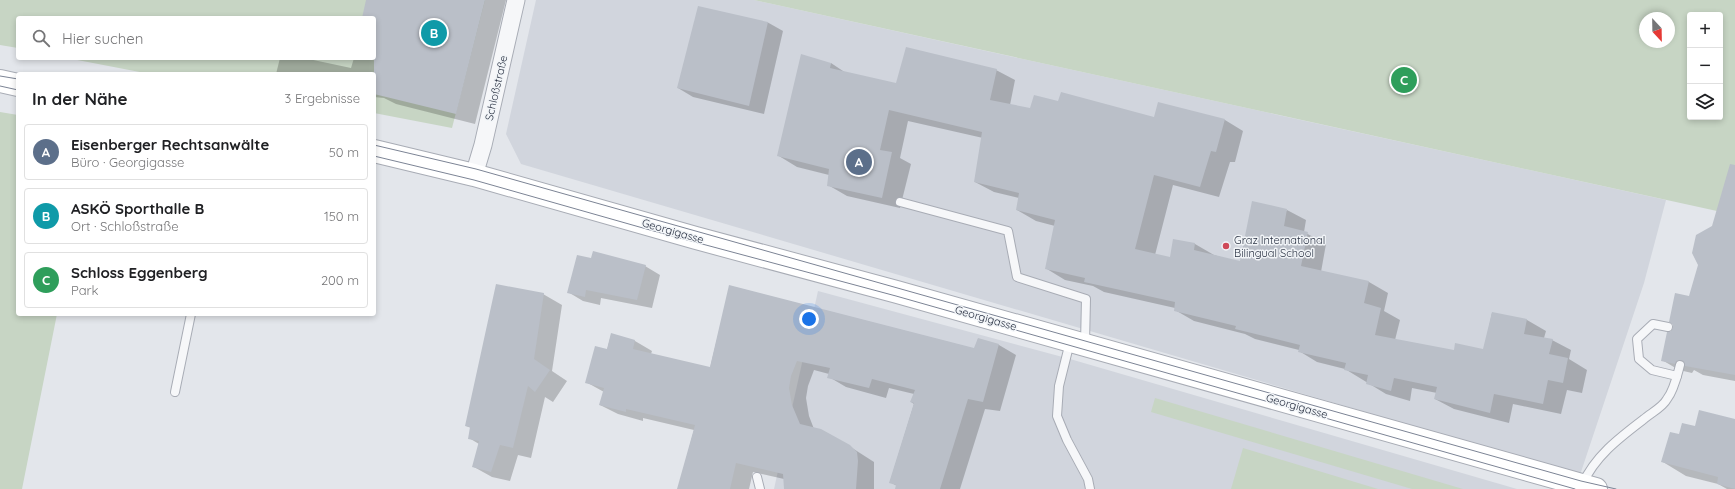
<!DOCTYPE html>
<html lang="de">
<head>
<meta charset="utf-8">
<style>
	body { margin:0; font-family:Quicksand,sans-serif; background:#f2f2f2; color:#202124 }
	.controls { position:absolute; right:12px; top:12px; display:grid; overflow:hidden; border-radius:4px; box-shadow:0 2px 6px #0003 }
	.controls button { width:36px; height:36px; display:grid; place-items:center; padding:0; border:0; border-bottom:1px solid #e0e0e0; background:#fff; color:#202124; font:20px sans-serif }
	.compass { position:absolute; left:1639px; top:12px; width:36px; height:36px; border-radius:50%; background:#fff; box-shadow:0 2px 6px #0003; rotate:158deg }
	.you { position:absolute; left:809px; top:319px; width:14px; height:14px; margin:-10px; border:3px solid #fff; border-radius:50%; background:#1a73e8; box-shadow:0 0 0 6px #1a73e833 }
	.badge { display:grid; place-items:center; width:26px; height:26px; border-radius:50%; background:#7c3aed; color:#fff; font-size:13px; font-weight:700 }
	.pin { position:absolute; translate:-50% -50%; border:2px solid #fff; box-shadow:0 1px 4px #0006 }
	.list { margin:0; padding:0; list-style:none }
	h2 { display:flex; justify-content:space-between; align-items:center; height:52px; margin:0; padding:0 16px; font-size:17px }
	h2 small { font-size:13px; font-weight:400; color:#757577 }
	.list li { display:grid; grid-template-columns:26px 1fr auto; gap:12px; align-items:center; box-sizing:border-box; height:56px; margin:0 8px 8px; padding:0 8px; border:1px solid #e0e0e0; border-radius:4px }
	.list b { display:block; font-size:15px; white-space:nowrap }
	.list p { margin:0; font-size:13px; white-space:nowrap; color:#757577 }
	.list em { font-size:13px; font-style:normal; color:#757577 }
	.icon { flex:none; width:22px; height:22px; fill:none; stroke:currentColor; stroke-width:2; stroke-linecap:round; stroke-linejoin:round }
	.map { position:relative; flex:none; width:1735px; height:489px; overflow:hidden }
	.search { position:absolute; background:#fff; box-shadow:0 2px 6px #0003; left:16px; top:16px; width:360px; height:44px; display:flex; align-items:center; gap:10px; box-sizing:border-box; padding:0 14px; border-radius:4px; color:#757577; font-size:15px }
	.panel { position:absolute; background:#fff; box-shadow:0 2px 6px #0003; left:16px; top:72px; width:360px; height:244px; border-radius:4px }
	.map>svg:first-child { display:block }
	.built { fill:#d1d5dd }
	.green { fill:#c7d5c4; fill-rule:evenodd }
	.shadow { fill:#0003 }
	.building { fill:#babfc8 }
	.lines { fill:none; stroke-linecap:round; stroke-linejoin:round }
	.service-casing { stroke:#a8acb5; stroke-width:10 }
	.minor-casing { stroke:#a8acb5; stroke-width:19 }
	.secondary-casing { stroke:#a8acb5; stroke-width:24 }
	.service { stroke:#f6f7f9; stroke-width:8 }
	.minor { stroke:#f6f7f9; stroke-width:17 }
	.secondary { stroke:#fff; stroke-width:22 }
	.tram { stroke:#7c8495; stroke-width:1 }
	.poi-dot { fill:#cf4958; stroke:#f2f5f8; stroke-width:1.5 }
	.labels { text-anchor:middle; stroke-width:3; stroke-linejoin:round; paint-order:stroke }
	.street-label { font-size:11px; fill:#2a3243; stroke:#f2f5f8 }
	.poi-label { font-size:11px; fill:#2a3243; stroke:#f2f5f8; text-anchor:start }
</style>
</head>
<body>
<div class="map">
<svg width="1735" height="489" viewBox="0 0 1735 489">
	<rect width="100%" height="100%" fill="#e3e6eb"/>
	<g class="built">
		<polygon points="536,0 754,0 1666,200 1644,283 1580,475 521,164 506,134"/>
		<polygon points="818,291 1070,359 1517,489 774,489"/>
	</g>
	<g class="green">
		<polygon points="0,0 485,0 452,128 374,113 374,74 150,74 67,58 374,58 374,18 18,18 18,48 0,45"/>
		<path d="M 754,0 L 1735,0 L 1735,212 L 1717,211 ZM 1690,15 L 1720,15 L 1720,117 L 1690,117 ZM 1645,18 L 1669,18 L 1669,42 L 1645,42 Z"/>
		<polygon points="0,112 18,115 18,314 57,314 22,489 0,489"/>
		<polygon points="1155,398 1463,489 1412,489 1151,412"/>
		<polygon points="1243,448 1378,489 1231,489"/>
	</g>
	<g class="shadow">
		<polygon points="367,0 506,0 475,124 396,104 384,98 374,97 374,74 276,74 280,58 304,58 351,68 354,58 374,58 374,18 363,18"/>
		<polygon points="767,22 783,31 764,114 693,97 678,88"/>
		<polygon points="831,63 846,73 896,84 996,70 1015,80 1010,105 1031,109 1059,102 1155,119 1225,120 1243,131 1235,162 1230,162 1219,197 1173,185 1155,255 1171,259 1174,240 1195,244 1214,255 1240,263 1287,210 1306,220 1304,232 1326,244 1321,272 1369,282 1388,293 1384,311 1400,320 1395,340 1455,351 1484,351 1492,313 1527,320 1546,331 1544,338 1552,340 1571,350 1569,359 1587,370 1582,393 1567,390 1561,414 1513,404 1509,423 1454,409 1435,399 1437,393 1412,388 1410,401 1386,394 1345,369 1317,362 1299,351 1299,350 1255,339 1245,334 1194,321 1175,310 1175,308 1104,292 1093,286 1065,280 1047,269 1055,226 1036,221 1017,210 1019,198 994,192 975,182 983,138 908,121 900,158 911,164 900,208 847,196 828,185 829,175 797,167 779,156"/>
		<polygon points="1735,186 1735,381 1703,375 1694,370 1692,373 1679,370 1662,360 1671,333 1674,329 1690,297 1713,227"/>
		<polygon points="645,266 660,275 652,308 601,298 600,305 583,301 568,292"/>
		<polygon points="730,286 975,349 978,339 999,345 1016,355 1000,411 985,409 960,489 896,489 897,486 890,482 914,404 911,402 914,394 889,388 886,398 846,387 829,377 829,374 814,370 808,386 806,398 809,416 814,429 849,446 874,462 874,489 785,489 784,479 753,472 749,489 678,489 694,430 643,418 643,421 618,414 600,405 604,392 586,382 607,350 611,335 635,341 652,351 651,354 710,368"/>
		<polygon points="543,294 562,305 552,371 567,381 553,402 545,397 531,458 518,455 510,481 492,477 474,467 479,444 469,438 471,428 466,426"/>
		<polygon points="1735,420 1735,489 1727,489 1718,484 1686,476 1663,462 1680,436 1695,428"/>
	</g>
	<g class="building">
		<polygon points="366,0 485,0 456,114 374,94 374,18 362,18"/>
		<polygon points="698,6 768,22 749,106 677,88"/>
		<polygon points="906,47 997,69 990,100 1030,108 1034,95 1058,101 1061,92 1154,117 1158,102 1225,119 1216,152 1211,151 1200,187 1154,175 1135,249 1170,257 1173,239 1195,243 1194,250 1240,261 1252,201 1287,209 1284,226 1308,232 1301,266 1369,281 1364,303 1381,308 1375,335 1454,350 1455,343 1483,349 1492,312 1527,319 1524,334 1553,339 1549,354 1568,358 1563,383 1548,380 1543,404 1494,394 1490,413 1434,399 1437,387 1394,378 1391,391 1366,384 1368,375 1344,370 1346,363 1298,352 1300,345 1235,329 1236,326 1174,311 1175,302 1084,282 1085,278 1045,269 1055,220 1016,210 1019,193 974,182 982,132 889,110 880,150 892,152 882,198 827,186 829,169 777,156 801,54 831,63 830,68 896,83"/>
		<polygon points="1730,164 1735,165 1735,375 1685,366 1684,361 1681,360 1676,361 1675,364 1661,361 1667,332 1670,332 1673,328 1673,325 1669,322 1675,293 1689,296 1698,265 1692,253 1696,235 1712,226"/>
		<polygon points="593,251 646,265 637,300 586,290 585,297 567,293 577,255 591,258"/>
		<polygon points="496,284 544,293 534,359 550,370 535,392 528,386 513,448 500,445 491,472 472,467 479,441 468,439 470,427 465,426"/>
		<polygon points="729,285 974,348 978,338 999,344 983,402 968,399 940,489 895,489 896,485 889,483 914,403 910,402 915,390 872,379 869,388 827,378 830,368 797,361 791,376 789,388 792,405 800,424 821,429 850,445 857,452 858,461 856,489 784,489 783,474 736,463 730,489 677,489 695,425 626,409 626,412 599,405 604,388 585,383 595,346 607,349 611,333 635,340 633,349 710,367"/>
		<polygon points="1699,410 1735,419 1735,489 1717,484 1718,477 1661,462 1670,432 1679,434 1682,423 1695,426"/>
	</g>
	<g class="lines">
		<g class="service-casing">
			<g id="service">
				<polyline points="900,202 1008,231 1017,277 1086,299 1085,343"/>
				<polyline points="1668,327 1653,324 1637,339 1639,359 1652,370 1677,376"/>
				<polyline points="1070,342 1059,386 1057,416 1067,440 1088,479 1090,489"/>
				<polyline points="175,392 191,314"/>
				<polyline points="757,477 760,489"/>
				<path d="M 1582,485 C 1595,456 1619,438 1644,419 C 1651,413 1663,407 1667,399 C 1674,390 1677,376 1680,365"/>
			</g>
		</g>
		<g class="minor-casing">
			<polyline id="minor" points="474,175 483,145 516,0"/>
		</g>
		<g class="secondary-casing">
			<g id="secondary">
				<polyline points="0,81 18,85"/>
				<polyline points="374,151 474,175 696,238 897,292 1596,489"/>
			</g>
		</g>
		<use href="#service" class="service"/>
		<use href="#minor" class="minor"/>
		<use href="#secondary" class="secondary"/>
		<g class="tram">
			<polyline points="0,76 18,79"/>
			<polyline points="0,86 18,90"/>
			<polyline points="374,145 476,169 1581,481 1616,489"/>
			<polyline points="374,156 474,180 650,230 896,296 1575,489"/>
		</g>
	</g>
	<circle class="poi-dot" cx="1226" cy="246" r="4"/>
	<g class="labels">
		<g class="street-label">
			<text transform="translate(496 88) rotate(-77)" y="4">Schloßstraße</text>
			<text transform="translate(673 231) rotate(16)" y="4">Georgigasse</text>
			<text transform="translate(986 318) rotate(16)" y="4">Georgigasse</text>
			<text transform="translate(1297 406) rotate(16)" y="4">Georgigasse</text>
		</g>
		<g class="poi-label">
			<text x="1234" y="244">Graz International<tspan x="1234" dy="13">Bilingual School</tspan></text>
		</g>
	</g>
</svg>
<div class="controls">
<button>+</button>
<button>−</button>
<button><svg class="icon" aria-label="layers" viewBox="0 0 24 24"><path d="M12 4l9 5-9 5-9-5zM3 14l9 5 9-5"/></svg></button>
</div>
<svg class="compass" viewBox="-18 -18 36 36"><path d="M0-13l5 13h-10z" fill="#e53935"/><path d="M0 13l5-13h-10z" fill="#757577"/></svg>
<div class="you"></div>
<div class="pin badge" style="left:859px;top:162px;background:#5c6f8a">A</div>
<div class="pin badge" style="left:434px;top:33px;background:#0f9aa8">B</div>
<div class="pin badge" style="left:1404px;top:80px;background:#2e9e5b">C</div>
<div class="search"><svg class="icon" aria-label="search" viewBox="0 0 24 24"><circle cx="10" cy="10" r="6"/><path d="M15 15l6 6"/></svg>Hier suchen</div>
<section class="panel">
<h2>In der Nähe<small>3 Ergebnisse</small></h2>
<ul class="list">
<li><span class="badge" style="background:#5c6f8a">A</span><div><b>Eisenberger Rechtsanwälte</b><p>Büro · Georgigasse</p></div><em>50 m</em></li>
<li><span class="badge" style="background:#0f9aa8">B</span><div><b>ASKÖ Sporthalle B</b><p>Ort · Schloßstraße</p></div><em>150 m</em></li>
<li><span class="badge" style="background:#2e9e5b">C</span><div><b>Schloss Eggenberg</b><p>Park</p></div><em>200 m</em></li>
</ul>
</section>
</div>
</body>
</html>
